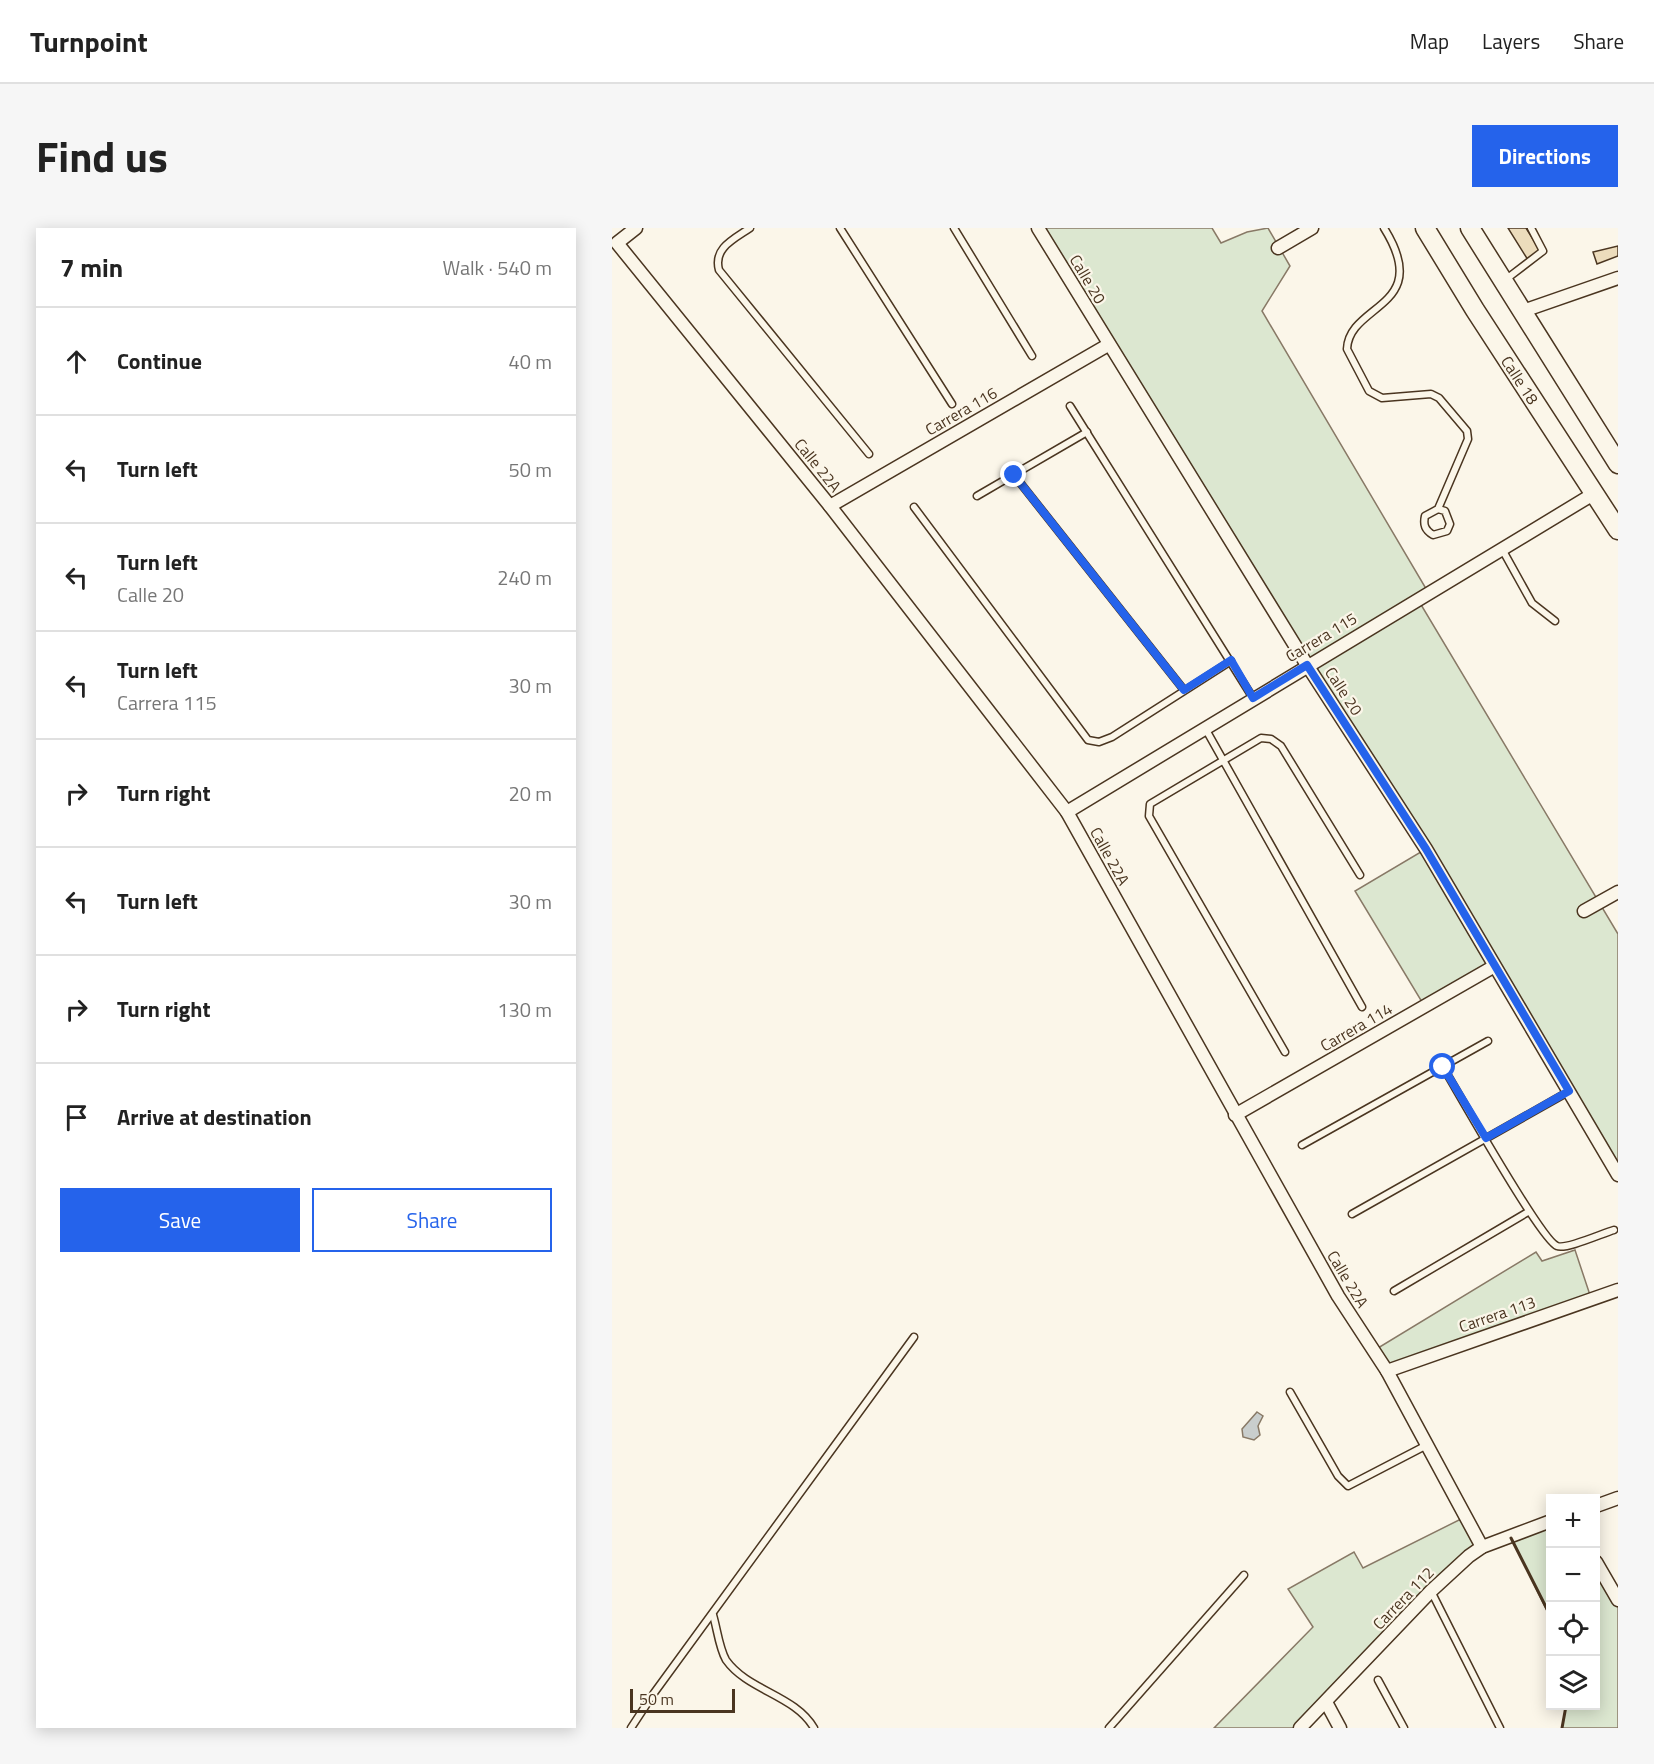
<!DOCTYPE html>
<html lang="en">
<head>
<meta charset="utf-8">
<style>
	body { margin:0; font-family:"Titillium Web",sans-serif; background:#f6f6f6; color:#222 }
	.controls { position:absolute; right:18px; bottom:18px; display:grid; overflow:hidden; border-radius:0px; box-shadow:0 3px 15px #0003 }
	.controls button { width:54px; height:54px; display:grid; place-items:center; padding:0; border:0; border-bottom:2px solid #e0e0e0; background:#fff; color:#222; font:30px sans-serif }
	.scale { position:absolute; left:18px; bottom:15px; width:105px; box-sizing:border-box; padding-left:6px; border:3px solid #4a3520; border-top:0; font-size:16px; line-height:21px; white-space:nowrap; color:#4a3520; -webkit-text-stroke:4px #fbf6e9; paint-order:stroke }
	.stop { position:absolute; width:18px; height:18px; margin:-14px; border:4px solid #2563eb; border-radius:50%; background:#fff }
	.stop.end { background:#2563eb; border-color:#fff; box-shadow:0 2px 6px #0008 }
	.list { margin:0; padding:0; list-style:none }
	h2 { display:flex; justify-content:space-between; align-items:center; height:78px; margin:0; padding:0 24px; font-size:26px }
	h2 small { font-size:20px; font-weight:400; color:#767676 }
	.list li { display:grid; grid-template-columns:39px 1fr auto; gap:18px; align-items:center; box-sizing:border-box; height:108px; padding:0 24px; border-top:2px solid #e0e0e0 }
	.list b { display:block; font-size:22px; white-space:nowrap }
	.list p { margin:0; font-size:20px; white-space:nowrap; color:#767676 }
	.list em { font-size:20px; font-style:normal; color:#767676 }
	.actions { display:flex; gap:12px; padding:18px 24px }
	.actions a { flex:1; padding:14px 0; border:2px solid #2563eb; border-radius:0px; text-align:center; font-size:21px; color:#2563eb }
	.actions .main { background:#2563eb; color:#fff }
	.icon { flex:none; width:33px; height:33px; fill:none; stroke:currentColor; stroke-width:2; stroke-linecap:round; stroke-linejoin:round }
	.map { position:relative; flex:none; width:1006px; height:1500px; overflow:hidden; border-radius:0px }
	header { display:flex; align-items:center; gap:36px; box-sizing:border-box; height:84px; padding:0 30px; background:#fff; border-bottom:2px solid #e0e0e0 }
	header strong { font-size:28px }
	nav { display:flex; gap:33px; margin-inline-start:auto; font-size:21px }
	.intro { display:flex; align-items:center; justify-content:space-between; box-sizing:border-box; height:144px; padding:0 36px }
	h1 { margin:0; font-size:42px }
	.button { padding:15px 27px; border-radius:0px; background:#2563eb; color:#fff; font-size:21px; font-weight:700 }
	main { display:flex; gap:36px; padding:0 36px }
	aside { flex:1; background:#fff; border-radius:0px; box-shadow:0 3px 15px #0003 }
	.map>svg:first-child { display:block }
	.green { fill:#dce7d0; stroke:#887966; stroke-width:1.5 }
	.water { fill:#c9cecd; stroke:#887966; stroke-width:1.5 }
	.building { fill:#ecdcbc; stroke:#4a3520; stroke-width:1.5 }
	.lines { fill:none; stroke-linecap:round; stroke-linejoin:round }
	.lane-casing { stroke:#4a3520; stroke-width:9 }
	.street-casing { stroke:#4a3520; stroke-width:15 }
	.secondary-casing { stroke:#4a3520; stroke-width:21 }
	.lane { stroke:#fbf6e9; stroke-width:6 }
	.street { stroke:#fbf6e9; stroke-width:12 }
	.secondary { stroke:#fbf6e9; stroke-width:18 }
	.wall { stroke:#4a3520; stroke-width:3 }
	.route { stroke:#2563eb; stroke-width:8 }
	.labels { text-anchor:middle; stroke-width:4.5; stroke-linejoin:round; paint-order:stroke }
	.street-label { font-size:16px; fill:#4a3520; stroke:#fbf6e9 }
</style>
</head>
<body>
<header>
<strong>Turnpoint</strong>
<nav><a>Map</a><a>Layers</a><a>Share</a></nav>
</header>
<div class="intro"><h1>Find us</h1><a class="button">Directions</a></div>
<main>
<aside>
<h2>7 min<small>Walk · 540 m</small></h2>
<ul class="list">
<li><svg class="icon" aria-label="ahead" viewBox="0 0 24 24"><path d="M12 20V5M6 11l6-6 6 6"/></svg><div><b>Continue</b></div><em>40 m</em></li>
<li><svg class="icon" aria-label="left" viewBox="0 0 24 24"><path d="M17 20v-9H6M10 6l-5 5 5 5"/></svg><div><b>Turn left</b></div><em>50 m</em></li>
<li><svg class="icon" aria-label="left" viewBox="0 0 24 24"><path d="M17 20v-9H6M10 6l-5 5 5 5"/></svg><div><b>Turn left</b><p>Calle 20</p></div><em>240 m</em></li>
<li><svg class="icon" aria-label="left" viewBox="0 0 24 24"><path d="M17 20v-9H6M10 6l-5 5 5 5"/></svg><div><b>Turn left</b><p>Carrera 115</p></div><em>30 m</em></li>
<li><svg class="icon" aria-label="right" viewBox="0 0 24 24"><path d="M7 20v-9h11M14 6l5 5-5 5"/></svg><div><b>Turn right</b></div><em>20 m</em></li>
<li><svg class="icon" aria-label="left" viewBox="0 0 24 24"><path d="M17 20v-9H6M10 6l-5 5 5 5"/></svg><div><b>Turn left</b></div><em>30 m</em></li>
<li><svg class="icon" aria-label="right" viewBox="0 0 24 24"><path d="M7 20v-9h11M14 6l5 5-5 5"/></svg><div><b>Turn right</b></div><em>130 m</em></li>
<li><svg class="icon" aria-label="arrive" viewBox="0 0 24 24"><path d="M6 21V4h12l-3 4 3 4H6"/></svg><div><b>Arrive at destination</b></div></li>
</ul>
<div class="actions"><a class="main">Save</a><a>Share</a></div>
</aside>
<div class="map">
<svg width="1006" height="1500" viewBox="0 0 1006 1500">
	<rect width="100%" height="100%" fill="#fbf6e9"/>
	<g class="green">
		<polygon points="426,0 600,0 609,15 635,4 656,0 678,38 650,83 816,364 805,370 1006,706 1006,947 881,739 813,779 743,663 814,621"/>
		<polygon points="963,1022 979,1070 775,1143 761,1123 924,1024 930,1033"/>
		<polygon points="853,1289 870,1319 688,1500 602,1500 701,1399 676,1361 742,1324 751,1340"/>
		<polygon points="938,1293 938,1389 898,1307"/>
		<polygon points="984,1334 1006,1372 1006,1500 950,1500 954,1478 984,1478"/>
	</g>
	<polygon class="water" points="645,1184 651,1188 646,1198 648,1207 642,1212 631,1209 630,1201"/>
	<g class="building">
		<polygon points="896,0 914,0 929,24 916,32"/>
		<polygon points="1006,18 1006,28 985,36 981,24"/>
	</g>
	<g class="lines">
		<g class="lane-casing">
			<g id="lane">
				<path d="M 138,0 C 122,11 101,20 107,42 L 257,226"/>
				<polyline points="228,0 340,176"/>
				<polyline points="342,0 420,128"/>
				<path d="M 772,0 C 822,80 737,75 735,121 L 757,163 L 770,170 L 819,166 L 827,170 L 855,203 L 856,211 L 826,281 L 813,288 C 811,297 813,302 821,307 L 835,303 L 838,296 L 833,283 L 826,281"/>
				<polyline points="893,52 931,23 919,0"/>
				<polyline points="458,178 641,470"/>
				<polyline points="402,247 572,462"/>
				<polyline points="365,268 475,204"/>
				<polyline points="302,279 476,512 487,514 500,509 619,433"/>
				<polyline points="890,321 920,375 943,393"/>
				<polyline points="593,500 750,779"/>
				<polyline points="673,824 537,588 538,576 649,510 659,511 669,518 748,647"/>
				<path d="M 831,839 C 846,864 929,1012 945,1018 C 954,1022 991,1005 1002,1002"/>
				<polyline points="690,917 876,813"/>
				<polyline points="740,986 956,864"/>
				<polyline points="782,1063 916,984"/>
				<polyline points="678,1164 726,1248 736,1258 815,1217"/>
				<polyline points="819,1363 888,1500"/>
				<path d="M 101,1387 C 105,1400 107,1420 114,1432 C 136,1463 183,1467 202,1500"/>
				<polyline points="766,1452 792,1500"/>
				<polyline points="19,1500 42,1465 302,1109"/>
				<polyline points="497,1500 632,1347"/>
			</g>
		</g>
		<g class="street-casing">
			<g id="street">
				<polyline points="24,0 5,15 218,278 455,584 726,1068 775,1143 870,1319"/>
				<polyline points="426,0 695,437 814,621 1006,947"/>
				<polyline points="666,20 700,0"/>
				<polyline points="911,83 1006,50"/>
				<polyline points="218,278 496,117"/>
				<polyline points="455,584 983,265"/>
				<polyline points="972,683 1006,664"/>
				<polyline points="623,887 881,739"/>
				<polyline points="775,1143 1006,1062"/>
				<polyline points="984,1278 1006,1270"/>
				<polyline points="984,1334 1006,1372"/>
				<polyline points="714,1474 728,1500"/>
				<polyline points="688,1500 819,1363 857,1328 870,1319 939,1293"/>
			</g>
		</g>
		<g class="secondary-casing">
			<g id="secondary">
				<polyline points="813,0 863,82 1006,302"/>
				<polyline points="858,0 1006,236"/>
			</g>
		</g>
		<use href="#lane" class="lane"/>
		<use href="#street" class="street"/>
		<use href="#secondary" class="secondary"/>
		<g class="wall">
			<polyline points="899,1310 939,1389"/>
			<polyline points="950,1500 954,1478"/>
		</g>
	</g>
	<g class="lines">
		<polyline class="route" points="402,247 572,462 619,432 641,470 695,437 814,621 957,863 874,910 831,839"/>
	</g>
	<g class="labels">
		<g class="street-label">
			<text transform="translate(476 51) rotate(59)" y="6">Calle 20</text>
			<text transform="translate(908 152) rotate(57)" y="6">Calle 18</text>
			<text transform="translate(349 183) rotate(-30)" y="6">Carrera 116</text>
			<text transform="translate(206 237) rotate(51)" y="6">Calle 22A</text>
			<text transform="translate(709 409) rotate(-31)" y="6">Carrera 115</text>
			<text transform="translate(732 463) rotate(57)" y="6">Calle 20</text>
			<text transform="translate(498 628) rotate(61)" y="6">Calle 22A</text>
			<text transform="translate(744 799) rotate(-30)" y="6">Carrera 114</text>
			<text transform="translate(736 1051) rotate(59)" y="6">Calle 22A</text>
			<text transform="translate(885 1086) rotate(-19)" y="6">Carrera 113</text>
			<text transform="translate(791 1370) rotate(-46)" y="6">Carrera 112</text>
		</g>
	</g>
</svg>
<div class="controls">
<button>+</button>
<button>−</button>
<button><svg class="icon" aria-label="locate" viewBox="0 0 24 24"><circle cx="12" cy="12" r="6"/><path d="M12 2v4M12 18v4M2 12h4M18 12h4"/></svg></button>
<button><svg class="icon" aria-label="layers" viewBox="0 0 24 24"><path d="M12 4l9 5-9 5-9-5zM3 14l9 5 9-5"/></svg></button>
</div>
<div class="scale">50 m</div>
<div class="stop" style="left:831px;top:839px"></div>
<div class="stop end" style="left:402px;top:247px"></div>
</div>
</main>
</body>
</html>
